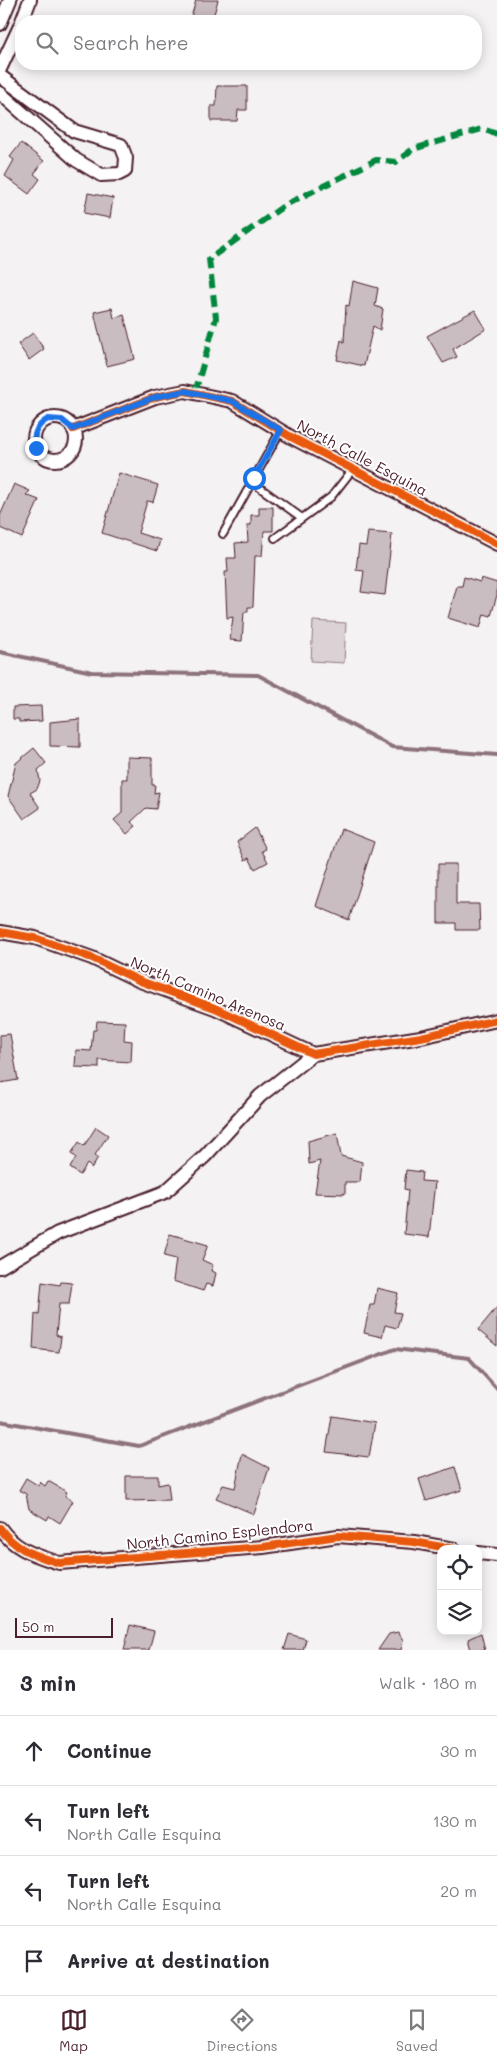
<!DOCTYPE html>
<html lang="en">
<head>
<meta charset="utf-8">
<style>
	body { margin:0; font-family:Mali,sans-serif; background:#f7f7f7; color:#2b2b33 }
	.controls { position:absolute; right:15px; bottom:15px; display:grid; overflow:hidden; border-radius:10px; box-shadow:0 2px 12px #0003 }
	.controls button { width:45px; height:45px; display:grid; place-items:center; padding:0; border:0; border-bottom:1px solid #e1e1e2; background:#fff; color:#2b2b33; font:25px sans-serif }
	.scale { position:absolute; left:15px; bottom:12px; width:98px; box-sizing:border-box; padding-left:5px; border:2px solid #4a1f2b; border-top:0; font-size:14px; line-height:18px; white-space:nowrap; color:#4a1f2b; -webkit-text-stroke:4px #fff; paint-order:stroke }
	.stop { position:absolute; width:15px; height:15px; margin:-11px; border:4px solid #1a73e8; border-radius:50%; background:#fff }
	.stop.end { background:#1a73e8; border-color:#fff; box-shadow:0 1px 5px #0008 }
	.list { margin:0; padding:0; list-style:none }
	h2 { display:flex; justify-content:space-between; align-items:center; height:65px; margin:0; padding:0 20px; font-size:21px }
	h2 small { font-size:16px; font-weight:400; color:#7c7c81 }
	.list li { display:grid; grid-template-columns:32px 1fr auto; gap:15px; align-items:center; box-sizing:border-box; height:70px; padding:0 20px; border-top:1px solid #e1e1e2 }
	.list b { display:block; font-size:19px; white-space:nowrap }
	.list p { margin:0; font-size:16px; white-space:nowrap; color:#7c7c81 }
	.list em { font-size:16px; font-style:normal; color:#7c7c81 }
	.icon { flex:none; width:28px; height:28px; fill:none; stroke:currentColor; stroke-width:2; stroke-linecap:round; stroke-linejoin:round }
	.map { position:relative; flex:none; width:497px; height:1650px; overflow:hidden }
	.search { position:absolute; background:#fff; box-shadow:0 2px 12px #0003; left:15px; right:15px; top:15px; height:55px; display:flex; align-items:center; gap:12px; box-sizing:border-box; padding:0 18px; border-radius:20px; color:#7c7c81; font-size:19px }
	.sheet { height:345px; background:#fff }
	nav { display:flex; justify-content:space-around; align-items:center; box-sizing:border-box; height:70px; border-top:1px solid #e1e1e2; background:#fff; font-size:14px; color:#7c7c81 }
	nav a { display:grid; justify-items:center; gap:2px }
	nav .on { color:#4a1f2b }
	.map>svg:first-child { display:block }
	.green { fill:#dbd2d5; stroke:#927880 }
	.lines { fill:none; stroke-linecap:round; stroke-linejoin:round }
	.stream { stroke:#8d727a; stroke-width:4 }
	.building { fill:#cabdc1; stroke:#4a1f2b }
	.lane-casing { stroke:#4a1f2b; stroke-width:10 }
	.street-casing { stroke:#4a1f2b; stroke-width:16 }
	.lane { stroke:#fff; stroke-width:6 }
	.street { stroke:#fff; stroke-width:12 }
	.quiet { stroke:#00873e; stroke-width:6; stroke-dasharray:12 6; stroke-linecap:butt }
	.cycleway-casing { stroke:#fff; stroke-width:11 }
	.cycleway { stroke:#e8590c; stroke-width:8 }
	.route { stroke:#1a73e8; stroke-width:6 }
	.labels { text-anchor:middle; stroke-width:4; stroke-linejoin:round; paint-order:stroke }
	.street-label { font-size:15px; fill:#4a1f2b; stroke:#fff }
</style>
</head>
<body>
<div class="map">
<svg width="497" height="1650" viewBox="0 0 497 1650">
	<rect width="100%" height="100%" fill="#f4f2f2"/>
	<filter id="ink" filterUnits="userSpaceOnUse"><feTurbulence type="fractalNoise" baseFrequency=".02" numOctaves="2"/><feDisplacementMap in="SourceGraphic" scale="10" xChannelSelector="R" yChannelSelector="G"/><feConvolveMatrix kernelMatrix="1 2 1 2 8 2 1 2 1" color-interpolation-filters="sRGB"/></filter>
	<g filter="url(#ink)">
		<polygon class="green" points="313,621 346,623 344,663 311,661"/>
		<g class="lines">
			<g class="stream">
				<polyline points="0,652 92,672 258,675 392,747 497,755"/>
				<polyline points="0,1421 139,1446 395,1349 469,1358 497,1389"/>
			</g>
		</g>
		<g class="building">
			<polygon points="196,0 218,0 212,21 190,21"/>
			<polygon points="217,86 247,86 247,110 238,110 237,121 211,121 211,106 216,106"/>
			<polygon points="21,143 44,161 34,174 40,179 29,194 5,176 14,160 10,157"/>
			<polygon points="88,193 113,198 110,218 84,213"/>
			<polygon points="353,281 378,288 375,306 383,309 380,330 373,326 364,366 337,360 341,340 344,342 346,305 349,306"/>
			<polygon points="112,308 114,318 124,315 135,359 107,366 94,312"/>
			<polygon points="475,310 486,329 453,349 457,357 443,363 427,336"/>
			<polygon points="33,333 44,349 29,360 18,344"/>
			<polygon points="119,473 158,485 153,502 147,501 138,533 160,540 157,551 102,533"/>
			<polygon points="14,484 30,491 26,495 39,500 22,538 0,528 0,516"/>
			<polygon points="259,507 273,507 273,531 264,531 262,556 255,556 253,607 248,607 248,612 244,612 242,641 230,640 233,617 227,618 225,572 228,572 227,558 236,558 235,543 248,542 247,525 251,525 251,515 259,515"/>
			<polygon points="368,532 392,534 385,595 361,592 364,571 356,570 359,545 366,546"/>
			<polygon points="464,577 480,582 481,578 497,583 497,595 491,616 484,614 480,628 448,618 457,586 462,586"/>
			<polygon points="41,706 42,721 19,722 19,719 13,719 13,707"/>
			<polygon points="80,719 80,747 50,746 50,722"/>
			<polygon points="34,748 46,763 38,770 40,781 37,789 30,793 40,808 24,819 8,796 16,763"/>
			<polygon points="127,757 152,758 152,785 155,785 154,793 159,792 156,809 146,808 131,822 136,826 127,834 114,820 122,813 122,779 127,779"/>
			<polygon points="255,828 266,849 262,851 268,862 255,869 249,858 245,860 237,842"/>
			<polygon points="341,829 374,842 349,920 316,906"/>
			<polygon points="438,864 456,864 456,904 479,904 480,930 456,930 456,923 438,923"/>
			<polygon points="97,1021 125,1022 124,1040 132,1041 131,1062 99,1060 99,1068 75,1067 76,1050 91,1051 93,1030 96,1030"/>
			<polygon points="10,1034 18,1080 0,1083 0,1035"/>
			<polygon points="96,1127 108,1135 95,1155 98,1157 92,1168 87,1164 80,1175 70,1168 76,1157 71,1154 79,1142 84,1146"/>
			<polygon points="337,1133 341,1156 362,1162 360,1182 345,1182 345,1194 315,1193 320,1161 309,1164 308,1141"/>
			<polygon points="406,1170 422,1172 421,1181 435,1182 429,1237 404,1234 408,1190 404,1189"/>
			<polygon points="170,1234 208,1245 202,1260 213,1265 211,1271 216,1273 213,1286 206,1284 203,1291 173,1281 176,1259 164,1256"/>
			<polygon points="42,1282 60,1285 61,1282 72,1283 69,1304 59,1304 56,1335 61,1337 59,1352 33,1349 35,1314 39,1315"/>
			<polygon points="377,1288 398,1293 394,1312 401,1313 397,1328 385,1325 382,1337 364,1333 370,1305 374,1305"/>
			<polygon points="497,1307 497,1346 478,1330"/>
			<polygon points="332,1416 375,1423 369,1457 326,1452"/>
			<polygon points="242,1454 269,1468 254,1514 216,1498 223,1485 235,1488"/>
			<polygon points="455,1467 462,1490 426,1501 419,1479"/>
			<polygon points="126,1476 158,1476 158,1485 168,1483 170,1500 126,1501"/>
			<polygon points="26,1478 39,1486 40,1482 45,1486 48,1481 67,1492 65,1496 73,1501 60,1523 49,1516 47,1520 29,1509 26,1494 19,1490"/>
			<polygon points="130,1625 154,1631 149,1650 124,1650"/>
			<polygon points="398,1632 403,1640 401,1650 378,1650 389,1634"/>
			<polygon points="481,1633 485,1650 471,1650 468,1639"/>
			<polygon points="289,1634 306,1639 303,1650 284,1650"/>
		</g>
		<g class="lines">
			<g class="lane-casing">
				<g id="lane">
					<polyline points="252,482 302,518"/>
					<polyline points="223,534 281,430"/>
					<polyline points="275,538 331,497 353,469"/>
				</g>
			</g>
			<g class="street-casing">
				<g id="street">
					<polyline points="22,21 30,0"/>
					<polyline points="0,24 10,0"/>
					<polyline points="0,69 21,24"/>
					<polyline points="0,76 74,131 121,145 126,158 125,171 119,174 101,175 76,160 0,93"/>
					<circle cx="55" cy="439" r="21"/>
					<polyline points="73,429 155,397 185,391 232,401 291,437 497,544"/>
					<polyline points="0,932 35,938 92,958 140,981 215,1008 313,1054 421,1037 497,1020"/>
					<polyline points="0,1267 58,1233 165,1192 205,1156 260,1096 313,1054"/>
					<path d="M 0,1528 C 15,1550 35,1555 59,1563 L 263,1547 L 338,1536 L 414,1542 L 454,1549"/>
					<polyline points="478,1553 497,1555"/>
				</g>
			</g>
			<use href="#lane" class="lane"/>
			<use href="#street" class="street"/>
			<polyline class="quiet" points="195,393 216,318 209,259 285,205 376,160 396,162 413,149 482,129 497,134"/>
			<g class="cycleway-casing">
				<g id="cycleway">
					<polyline points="73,429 155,397 185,391 232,401 291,437 497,544"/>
					<polyline points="0,932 35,938 92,958 140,981 215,1008 313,1054 421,1037 497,1020"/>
					<path d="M 0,1528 C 15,1550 35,1555 59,1563 L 263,1547 L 338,1536 L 414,1542 L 454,1549"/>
				</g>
			</g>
			<use href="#cycleway" class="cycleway"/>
		</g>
	</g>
	<g class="lines" filter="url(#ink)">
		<path class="route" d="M 36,448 C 32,435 36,426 48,419 L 62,420 L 73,429 L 155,397 L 185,391 L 232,401 L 281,430 L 254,478"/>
	</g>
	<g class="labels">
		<g class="street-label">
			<text transform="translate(362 458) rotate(28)" y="5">North Calle Esquina</text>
			<text transform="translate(208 994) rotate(23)" y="5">North Camino Arenosa</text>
			<text transform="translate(220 1535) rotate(-6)" y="5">North Camino Esplendora</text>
		</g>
	</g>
</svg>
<div class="controls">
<button><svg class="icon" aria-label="locate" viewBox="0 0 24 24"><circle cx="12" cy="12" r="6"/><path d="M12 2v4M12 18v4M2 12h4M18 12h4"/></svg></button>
<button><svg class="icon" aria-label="layers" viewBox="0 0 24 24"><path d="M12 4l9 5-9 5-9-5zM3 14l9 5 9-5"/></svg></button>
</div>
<div class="scale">50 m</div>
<div class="stop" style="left:254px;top:478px"></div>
<div class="stop end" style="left:36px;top:448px"></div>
<div class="search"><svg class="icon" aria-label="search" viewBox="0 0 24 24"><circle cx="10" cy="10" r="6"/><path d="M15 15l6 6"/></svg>Search here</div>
</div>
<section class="sheet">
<h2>3 min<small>Walk · 180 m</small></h2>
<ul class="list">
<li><svg class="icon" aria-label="ahead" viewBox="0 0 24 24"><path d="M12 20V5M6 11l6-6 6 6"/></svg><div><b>Continue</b></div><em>30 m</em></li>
<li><svg class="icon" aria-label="left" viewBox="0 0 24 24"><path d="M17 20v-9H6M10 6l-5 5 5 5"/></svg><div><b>Turn left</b><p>North Calle Esquina</p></div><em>130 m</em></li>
<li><svg class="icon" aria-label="left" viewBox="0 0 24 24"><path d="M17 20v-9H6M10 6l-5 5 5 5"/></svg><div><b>Turn left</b><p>North Calle Esquina</p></div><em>20 m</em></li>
<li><svg class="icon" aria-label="arrive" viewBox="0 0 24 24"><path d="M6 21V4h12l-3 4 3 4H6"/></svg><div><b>Arrive at destination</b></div></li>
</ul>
</section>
<nav>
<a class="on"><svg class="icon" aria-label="map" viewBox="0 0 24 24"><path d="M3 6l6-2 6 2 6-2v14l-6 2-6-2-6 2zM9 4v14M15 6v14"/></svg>Map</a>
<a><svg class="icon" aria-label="directions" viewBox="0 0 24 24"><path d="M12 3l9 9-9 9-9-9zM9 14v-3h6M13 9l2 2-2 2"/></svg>Directions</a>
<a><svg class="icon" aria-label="saved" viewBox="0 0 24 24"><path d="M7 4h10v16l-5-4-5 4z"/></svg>Saved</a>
</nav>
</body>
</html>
